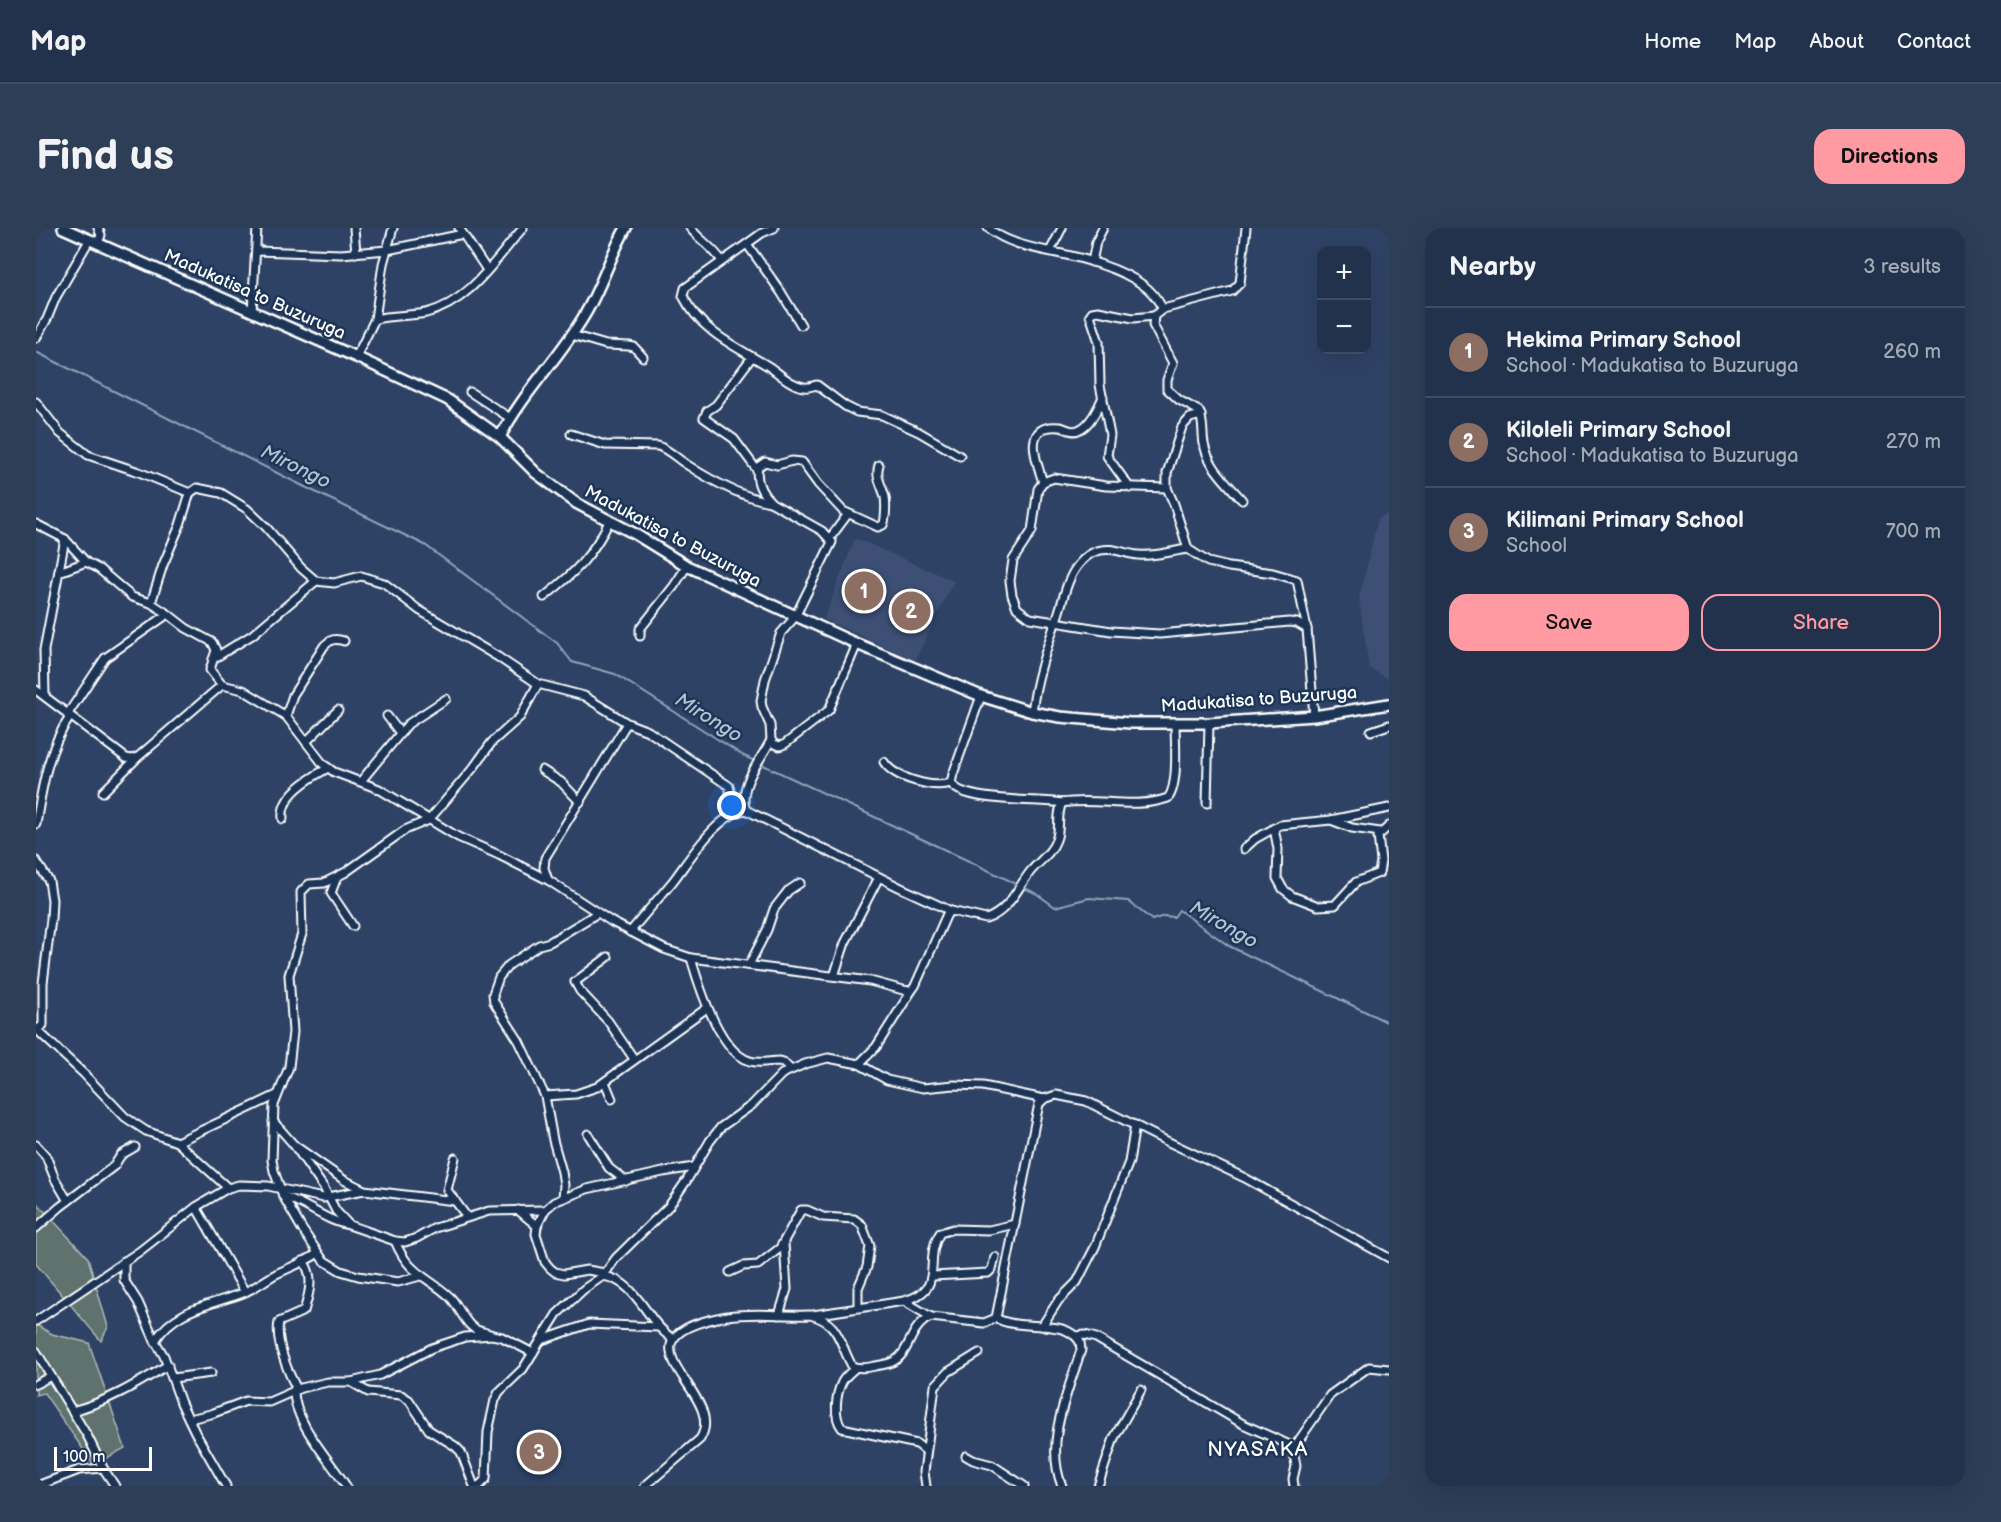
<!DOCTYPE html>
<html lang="en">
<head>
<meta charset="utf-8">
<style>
	body { margin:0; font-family:"Balsamiq Sans",sans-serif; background:#2e3e56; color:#f1f3f6 }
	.controls { position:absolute; right:18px; top:18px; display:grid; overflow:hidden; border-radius:12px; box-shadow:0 6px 24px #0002 }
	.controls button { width:54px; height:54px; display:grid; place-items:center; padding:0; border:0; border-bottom:2px solid #3f4d64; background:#22324c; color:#f1f3f6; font:30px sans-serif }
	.scale { position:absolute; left:18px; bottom:15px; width:98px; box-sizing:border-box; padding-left:6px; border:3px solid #fff; border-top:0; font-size:16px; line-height:21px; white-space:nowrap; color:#fff; -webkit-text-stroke:4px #1d3557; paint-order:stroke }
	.you { position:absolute; left:696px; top:578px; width:21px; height:21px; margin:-15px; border:4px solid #fff; border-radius:50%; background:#1a73e8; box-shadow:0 0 0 9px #1a73e833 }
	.badge { display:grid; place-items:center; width:39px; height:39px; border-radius:50%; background:#ff9aa2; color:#fff; font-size:20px; font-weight:700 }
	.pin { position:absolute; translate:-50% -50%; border:3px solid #fff; box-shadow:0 2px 6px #0006 }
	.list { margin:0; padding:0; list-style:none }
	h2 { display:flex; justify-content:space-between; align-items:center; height:78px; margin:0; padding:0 24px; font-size:26px }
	h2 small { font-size:20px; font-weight:400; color:#a2aab5 }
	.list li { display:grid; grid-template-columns:39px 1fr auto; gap:18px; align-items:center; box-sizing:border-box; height:90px; padding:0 24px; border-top:2px solid #3f4d64 }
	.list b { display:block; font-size:22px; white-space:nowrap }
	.list p { margin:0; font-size:20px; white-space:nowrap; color:#a2aab5 }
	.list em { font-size:20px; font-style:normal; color:#a2aab5 }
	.actions { display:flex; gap:12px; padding:18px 24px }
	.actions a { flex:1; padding:14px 0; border:2px solid #ff9aa2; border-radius:18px; text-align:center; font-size:21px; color:#ff9aa2 }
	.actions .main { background:#ff9aa2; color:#111 }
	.map { position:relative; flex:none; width:1353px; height:1258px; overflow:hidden; border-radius:18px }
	header { display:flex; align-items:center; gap:36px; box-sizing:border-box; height:84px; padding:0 30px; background:#22324c; border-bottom:2px solid #3f4d64 }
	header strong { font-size:28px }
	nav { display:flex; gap:33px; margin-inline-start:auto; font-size:21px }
	.intro { display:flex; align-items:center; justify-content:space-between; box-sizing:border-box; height:144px; padding:0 36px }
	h1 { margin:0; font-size:42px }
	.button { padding:15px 27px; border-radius:18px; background:#ff9aa2; color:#111; font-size:21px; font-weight:700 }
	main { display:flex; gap:36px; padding:0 36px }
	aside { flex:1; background:#22324c; border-radius:18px; box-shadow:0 6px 24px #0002 }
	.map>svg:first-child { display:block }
	.built { fill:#3e5074 }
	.green { fill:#5e726d; stroke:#aeb8b6; stroke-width:1.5 }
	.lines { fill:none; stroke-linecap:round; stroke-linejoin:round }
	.stream { stroke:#8ea6b9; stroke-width:2 }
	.street-casing { stroke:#fff; stroke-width:11 }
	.secondary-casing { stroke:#fff; stroke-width:14 }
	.street { stroke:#1d3557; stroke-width:7 }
	.secondary { stroke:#1d3557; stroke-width:9 }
	.labels { text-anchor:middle; stroke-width:5; stroke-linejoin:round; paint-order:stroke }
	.street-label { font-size:18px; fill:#fff; stroke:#1d3557 }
	.water-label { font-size:20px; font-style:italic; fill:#b3c3d0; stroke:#1d3557 }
	.quarter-label { font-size:21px; letter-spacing:1.5px; fill:#fff; stroke:#1d3557 }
</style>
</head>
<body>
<header>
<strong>Map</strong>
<nav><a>Home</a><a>Map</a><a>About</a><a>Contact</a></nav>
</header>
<div class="intro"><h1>Find us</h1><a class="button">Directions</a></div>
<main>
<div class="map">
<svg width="1353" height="1258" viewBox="0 0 1353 1258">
	<rect width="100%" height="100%" fill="#2e4266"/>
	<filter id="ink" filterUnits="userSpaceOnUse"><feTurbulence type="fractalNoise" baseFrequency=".0167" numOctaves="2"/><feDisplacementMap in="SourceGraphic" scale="12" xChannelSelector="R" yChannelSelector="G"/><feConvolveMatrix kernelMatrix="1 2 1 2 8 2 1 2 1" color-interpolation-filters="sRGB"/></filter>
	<g filter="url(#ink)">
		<g class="built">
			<polygon points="1353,285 1353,451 1333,440 1323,370 1342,291"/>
			<polygon points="819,310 918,353 879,432 788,391"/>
		</g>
		<g class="green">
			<polygon points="0,974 52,1030 72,1099 65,1113 0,1036"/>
			<polygon points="0,1097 16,1106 53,1115 89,1220 58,1237 8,1165 0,1167"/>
		</g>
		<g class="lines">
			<polyline class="stream" points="0,124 265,257 389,317 521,415 536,434 579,446 708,528 935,634 1001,666 1019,679 1053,670 1092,673 1116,692 1128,688 1138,689 1143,682 1193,718 1353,795"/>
			<g class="street-casing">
				<g id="street">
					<polyline points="62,0 65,7 62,15"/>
					<polyline points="318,0 320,25"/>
					<polyline points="423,0 451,42"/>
					<path d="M 654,0 C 664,12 677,20 686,33"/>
					<path d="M 738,0 L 726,5 L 649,60 L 647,68 C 665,104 699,118 732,138 C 743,145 754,157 768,159 C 772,160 776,158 781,157 L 809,178 L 821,184 L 846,187 L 883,204 L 924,228"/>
					<path d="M 952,0 C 972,16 997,20 1021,25 C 1047,30 1086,41 1107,57 C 1116,63 1122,72 1127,81"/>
					<polyline points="711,16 745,64 765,97"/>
					<polyline points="221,23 305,26 351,22 427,6"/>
					<polyline points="1014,23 1026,0"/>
					<polyline points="1056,34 1060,14 1067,0"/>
					<polyline points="216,84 221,0"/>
					<polyline points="339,91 347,36 357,0"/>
					<polyline points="536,107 570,117 593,118 598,119 607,129"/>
					<polyline points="0,110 11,91 20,69 54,11"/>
					<path d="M 320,129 L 339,91 C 356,87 373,88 390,85 C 433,75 459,32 487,0"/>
					<polyline points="716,129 680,177 671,183 668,190 698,211 721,242"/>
					<polyline points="434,164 474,190"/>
					<polyline points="0,174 24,205 52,227 103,244 154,265"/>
					<polyline points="1165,187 1154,190 1146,199 1131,245 1131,260 1138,276 1152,321 1172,334 1193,339 1237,345 1261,352 1271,401 1278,488"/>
					<path d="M 535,206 L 569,217 L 622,218 C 634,222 642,232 653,238 C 676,253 707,269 734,274"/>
					<path d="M 1007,254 C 1000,233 985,195 1024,199 C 1030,200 1036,205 1042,202 C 1054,198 1062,180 1067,169"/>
					<polyline points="1094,260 1071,228 1074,207 1064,157 1063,114 1054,87 1056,84 1062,83 1097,90 1118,88"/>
					<polyline points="1131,260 1070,258 1018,250 1007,254 1002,261 996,303 977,332 974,353 976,367 981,380 994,390 1075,403 1124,406 1253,394 1261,395 1271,401"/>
					<path d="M 1206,272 C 1192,256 1172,238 1168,216 C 1166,205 1168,193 1163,183 L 1143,172 L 1131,161 L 1131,152 L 1137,135 L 1117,97 L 1118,88 L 1127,81 L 1196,63 L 1204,55 L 1210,0"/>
					<polyline points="0,296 29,311 50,334 63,341 96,369 115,375 132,386 150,400 176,414 180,422 174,442 186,457"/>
					<polyline points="794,310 812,286"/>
					<polyline points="23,344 50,334"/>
					<path d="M 508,369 C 540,344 556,328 574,292"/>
					<polyline points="115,375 127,337 144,297 154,265 161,260 185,265 211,281 230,299 265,340 280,353 298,355 325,348 348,355 383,382 462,429 502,456 548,468 591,495 612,503 693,558 696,572 709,579"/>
					<polyline points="604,408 604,401 638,358 651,338"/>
					<path d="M 821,416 L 793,482 L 749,516 L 744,518 L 738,516 L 735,512 L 734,497 L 726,479 L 725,473 L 729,452 L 745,405 L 759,389 L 796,314 L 786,303 L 736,275 C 725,265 719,254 722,239 L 729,234 L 741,237 L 756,233 L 766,234 L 782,256 L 807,283 L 842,299 L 847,297 C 850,292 850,275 849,269 C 846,257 839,249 843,237"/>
					<polyline points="177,431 216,407 280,353"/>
					<path d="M 0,462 L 90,530 L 96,531 L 102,529 L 186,457 L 207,462 L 250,488 L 287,536 L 298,544 L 343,561 L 422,609 L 463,627 L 512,652 L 576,694 L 628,721 L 655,730 L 834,753 L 871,763 L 876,762 L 879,758 L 911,686 L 915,683 L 950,691 C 972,684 981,661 994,644 C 1003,633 1015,626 1020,612 C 1025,600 1020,587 1026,575 C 1060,569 1098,582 1132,570 C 1143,557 1139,513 1139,494"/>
					<polyline points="9,467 8,422 29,311"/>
					<path d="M 945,468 L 917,546 L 915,555 C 926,575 1003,571 1026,575"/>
					<path d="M 996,484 C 1000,450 1011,419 1022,387 C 1028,369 1031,350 1043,336 C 1048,330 1054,325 1061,323 C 1076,318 1088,326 1102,327 C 1120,329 1135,323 1152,321"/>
					<polyline points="31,487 69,430 132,386"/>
					<path d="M 250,488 L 257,467 L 288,418 C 295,411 299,410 308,413"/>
					<polyline points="351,488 364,505"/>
					<polyline points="1335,503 1353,497"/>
					<polyline points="270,514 302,482"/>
					<path d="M 848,534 C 858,550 897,561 915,555"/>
					<polyline points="506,542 525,554 544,574"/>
					<polyline points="325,553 372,496 410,471"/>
					<polyline points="67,564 100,531"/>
					<polyline points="1171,575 1173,495"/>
					<path d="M 709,580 C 703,556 725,532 735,512"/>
					<path d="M 247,591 C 244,567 274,550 292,540"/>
					<polyline points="1295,592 1316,600 1344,604"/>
					<path d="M 0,596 C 6,560 12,520 34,489"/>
					<polyline points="1238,600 1242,621 1241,650 1247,661 1256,668 1282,678 1299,677 1320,654 1343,645 1345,633 1342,608 1353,598"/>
					<polyline points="1208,621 1219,611 1244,597 1295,592 1353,580"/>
					<polyline points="0,633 13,653 16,672 15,691 7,755 7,797 0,802"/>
					<polyline points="301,649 295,665 317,698"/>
					<polyline points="512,652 508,640 509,630 591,495"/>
					<path d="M 594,704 C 608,687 623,670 637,653 C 653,632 682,585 710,582 L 863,659 L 915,683"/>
					<polyline points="572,729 539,754 544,763 572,793 598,831"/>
					<path d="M 655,730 C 663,758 683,824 714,833 C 723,836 734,833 742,833 L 747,834 L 754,841"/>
					<polyline points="713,737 731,702 738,681 752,663 764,655"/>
					<polyline points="798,748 809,715 843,649"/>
					<polyline points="1,802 48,846 89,889 110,903 141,914 192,960"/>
					<polyline points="823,836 840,819 876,762"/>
					<polyline points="569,854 576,871"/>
					<polyline points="509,868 540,866 561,859 671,780"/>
					<polyline points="237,893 258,917 308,952 328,962 419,973"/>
					<polyline points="552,906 573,940 590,953"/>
					<polyline points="141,914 241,867"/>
					<polyline points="0,917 10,928 19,951 32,973"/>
					<polyline points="258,917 288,960 300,983 313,997 359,1013 369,1014 381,1010 399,1000 453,983 509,982"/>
					<polyline points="419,930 411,962 431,989"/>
					<path d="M 247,968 C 270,975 289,993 313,997"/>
					<polyline points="527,970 528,957 526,944 517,912 509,868 483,813 458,774 457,766 463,749 473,737 503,717 514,714 560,686"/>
					<polyline points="160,979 209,1064"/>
					<polyline points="482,982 501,998"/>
					<polyline points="0,1000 24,979 78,938 85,927 99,919"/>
					<path d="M 359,1013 C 373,1047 390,1047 414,1069 C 422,1077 428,1093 436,1099 C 440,1103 448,1104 454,1106"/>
					<polyline points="88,1033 88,1052 102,1074 119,1113 128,1128 145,1175 159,1204 190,1258"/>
					<polyline points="694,1044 707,1038 722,1037 744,1020 765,982 771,982 787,989 818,991 826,997 834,1018 831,1039 822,1060 822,1079"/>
					<polyline points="569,1045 551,1042 528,1046 519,1044 514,1040 509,1034 500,1006 501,998 509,982 518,974 551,961 627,944 658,939"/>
					<polyline points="384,1048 362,1054 322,1048 305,1043 295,1037 287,1032 266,1001 247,968 238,943 236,932 238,877 253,839 257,804 253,747 266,706 265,664 273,656 288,655 310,644 369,602 393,592 438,539 456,514 484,489 502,456"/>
					<path d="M 567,1048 C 602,1053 609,1093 637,1111"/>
					<polyline points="897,1048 952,1045 956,1041 959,1029"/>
					<path d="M 868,1073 C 912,1061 886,1032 904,1005 L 917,1001 L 953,1002 L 979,996"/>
					<polyline points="743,1087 751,1061 748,1015"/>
					<polyline points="777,1087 868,1073 895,1089"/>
					<path d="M 960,1090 C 984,1104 1029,1089 1044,1114 L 1045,1122 C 1032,1165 1008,1214 1026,1258"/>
					<polyline points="0,1093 104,1023 160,979 192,960 203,957 232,958 287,970 328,962"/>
					<polyline points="1006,1098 1022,1073 1041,1054 1059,1019 1093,934 1099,897"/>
					<polyline points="1040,1108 1049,1107 1060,1110 1207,1196 1258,1219"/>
					<polyline points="506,1112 553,1096 622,1099"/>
					<path d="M 119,1113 C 138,1081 175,1077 207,1065 C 219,1060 229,1052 240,1046 C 254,1039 270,1034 282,1025"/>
					<polyline points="0,1123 52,1209 67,1240 79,1258"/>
					<path d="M 819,1140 C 815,1144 809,1148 806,1154 C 800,1166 797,1189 806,1200 L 881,1216 L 890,1223"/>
					<polyline points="137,1150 175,1145"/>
					<polyline points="315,1154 332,1164 365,1167 373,1172 393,1202 419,1218 425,1224 438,1258"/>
					<polyline points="0,1156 15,1148"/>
					<path d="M 261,1161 C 252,1145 239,1113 243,1094 L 268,1083 C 273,1066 279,1048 267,1033"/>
					<path d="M 258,1162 C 257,1194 294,1232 310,1258"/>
					<path d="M 36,1183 C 71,1174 101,1156 132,1137"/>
					<polyline points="153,1191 175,1186 210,1173 233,1174 265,1160 292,1154 315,1154 344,1147 396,1120 429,1109 456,1107 466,1109 497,1125"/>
					<polyline points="930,1228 937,1232 956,1237 988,1258"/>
					<polyline points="1,1258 43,1242 67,1240"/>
					<polyline points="443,1258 450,1251 452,1204 459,1172 463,1164 487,1141 521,1086 548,1061 567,1048 580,1030 633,978 651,952 674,913 685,899 716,877 746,846 769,836 792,830 823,836 851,852 887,860 918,857 947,858 1008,871"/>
					<path d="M 609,1258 L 664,1211 C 694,1164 565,1111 691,1088 C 718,1084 747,1088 774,1087 C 804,1094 803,1115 816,1138 C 823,1141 831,1140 839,1138 C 845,1137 853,1136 858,1133 C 875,1124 873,1098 895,1089 L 948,1095 L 960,1090 L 999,895 L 1003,876 L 1008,871 L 1020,867 L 1050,873 L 1120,908 L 1209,950 L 1353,1030"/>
					<polyline points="890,1258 888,1244 899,1158 912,1144 943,1125"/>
					<polyline points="1062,1258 1078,1210 1105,1162"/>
					<polyline points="1258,1258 1257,1251 1260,1238 1257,1221 1294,1167 1333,1139 1353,1141"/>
				</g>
			</g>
			<g class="secondary-casing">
				<g id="secondary">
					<polyline points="27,0 320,129 412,172 464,209 500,245 540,275 599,306 651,338 821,416 945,468 996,484 1024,489 1094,495 1173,495 1278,488 1353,476"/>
					<path d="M 464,209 C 487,165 523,130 548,88 C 565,60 574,28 590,0"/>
				</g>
			</g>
			<use href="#street" class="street"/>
			<use href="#secondary" class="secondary"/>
		</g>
	</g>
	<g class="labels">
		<g class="street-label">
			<text transform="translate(219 66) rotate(24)" y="6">Madukatisa to Buzuruga</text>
			<text transform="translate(637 308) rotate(28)" y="6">Madukatisa to Buzuruga</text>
			<text transform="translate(1223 471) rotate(-4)" y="6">Madukatisa to Buzuruga</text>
		</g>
		<g class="water-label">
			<text transform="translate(260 238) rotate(26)" y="7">Mirongo</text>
			<text transform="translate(673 489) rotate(32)" y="7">Mirongo</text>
			<text transform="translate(1188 696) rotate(30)" y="7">Mirongo</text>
		</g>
		<g class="quarter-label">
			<text x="1222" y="1228">NYASAKA</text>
		</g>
	</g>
</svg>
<div class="controls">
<button>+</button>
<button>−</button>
</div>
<div class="scale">100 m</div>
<div class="you"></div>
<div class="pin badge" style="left:828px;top:363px;background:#8d6e63">1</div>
<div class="pin badge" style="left:875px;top:383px;background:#8d6e63">2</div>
<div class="pin badge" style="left:503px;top:1224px;background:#8d6e63">3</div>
</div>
<aside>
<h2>Nearby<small>3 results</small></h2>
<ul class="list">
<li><span class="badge" style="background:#8d6e63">1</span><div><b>Hekima Primary School</b><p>School · Madukatisa to Buzuruga</p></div><em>260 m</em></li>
<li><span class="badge" style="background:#8d6e63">2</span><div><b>Kiloleli Primary School</b><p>School · Madukatisa to Buzuruga</p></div><em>270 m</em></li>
<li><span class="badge" style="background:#8d6e63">3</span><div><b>Kilimani Primary School</b><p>School</p></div><em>700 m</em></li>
</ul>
<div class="actions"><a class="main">Save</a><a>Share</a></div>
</aside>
</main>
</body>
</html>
